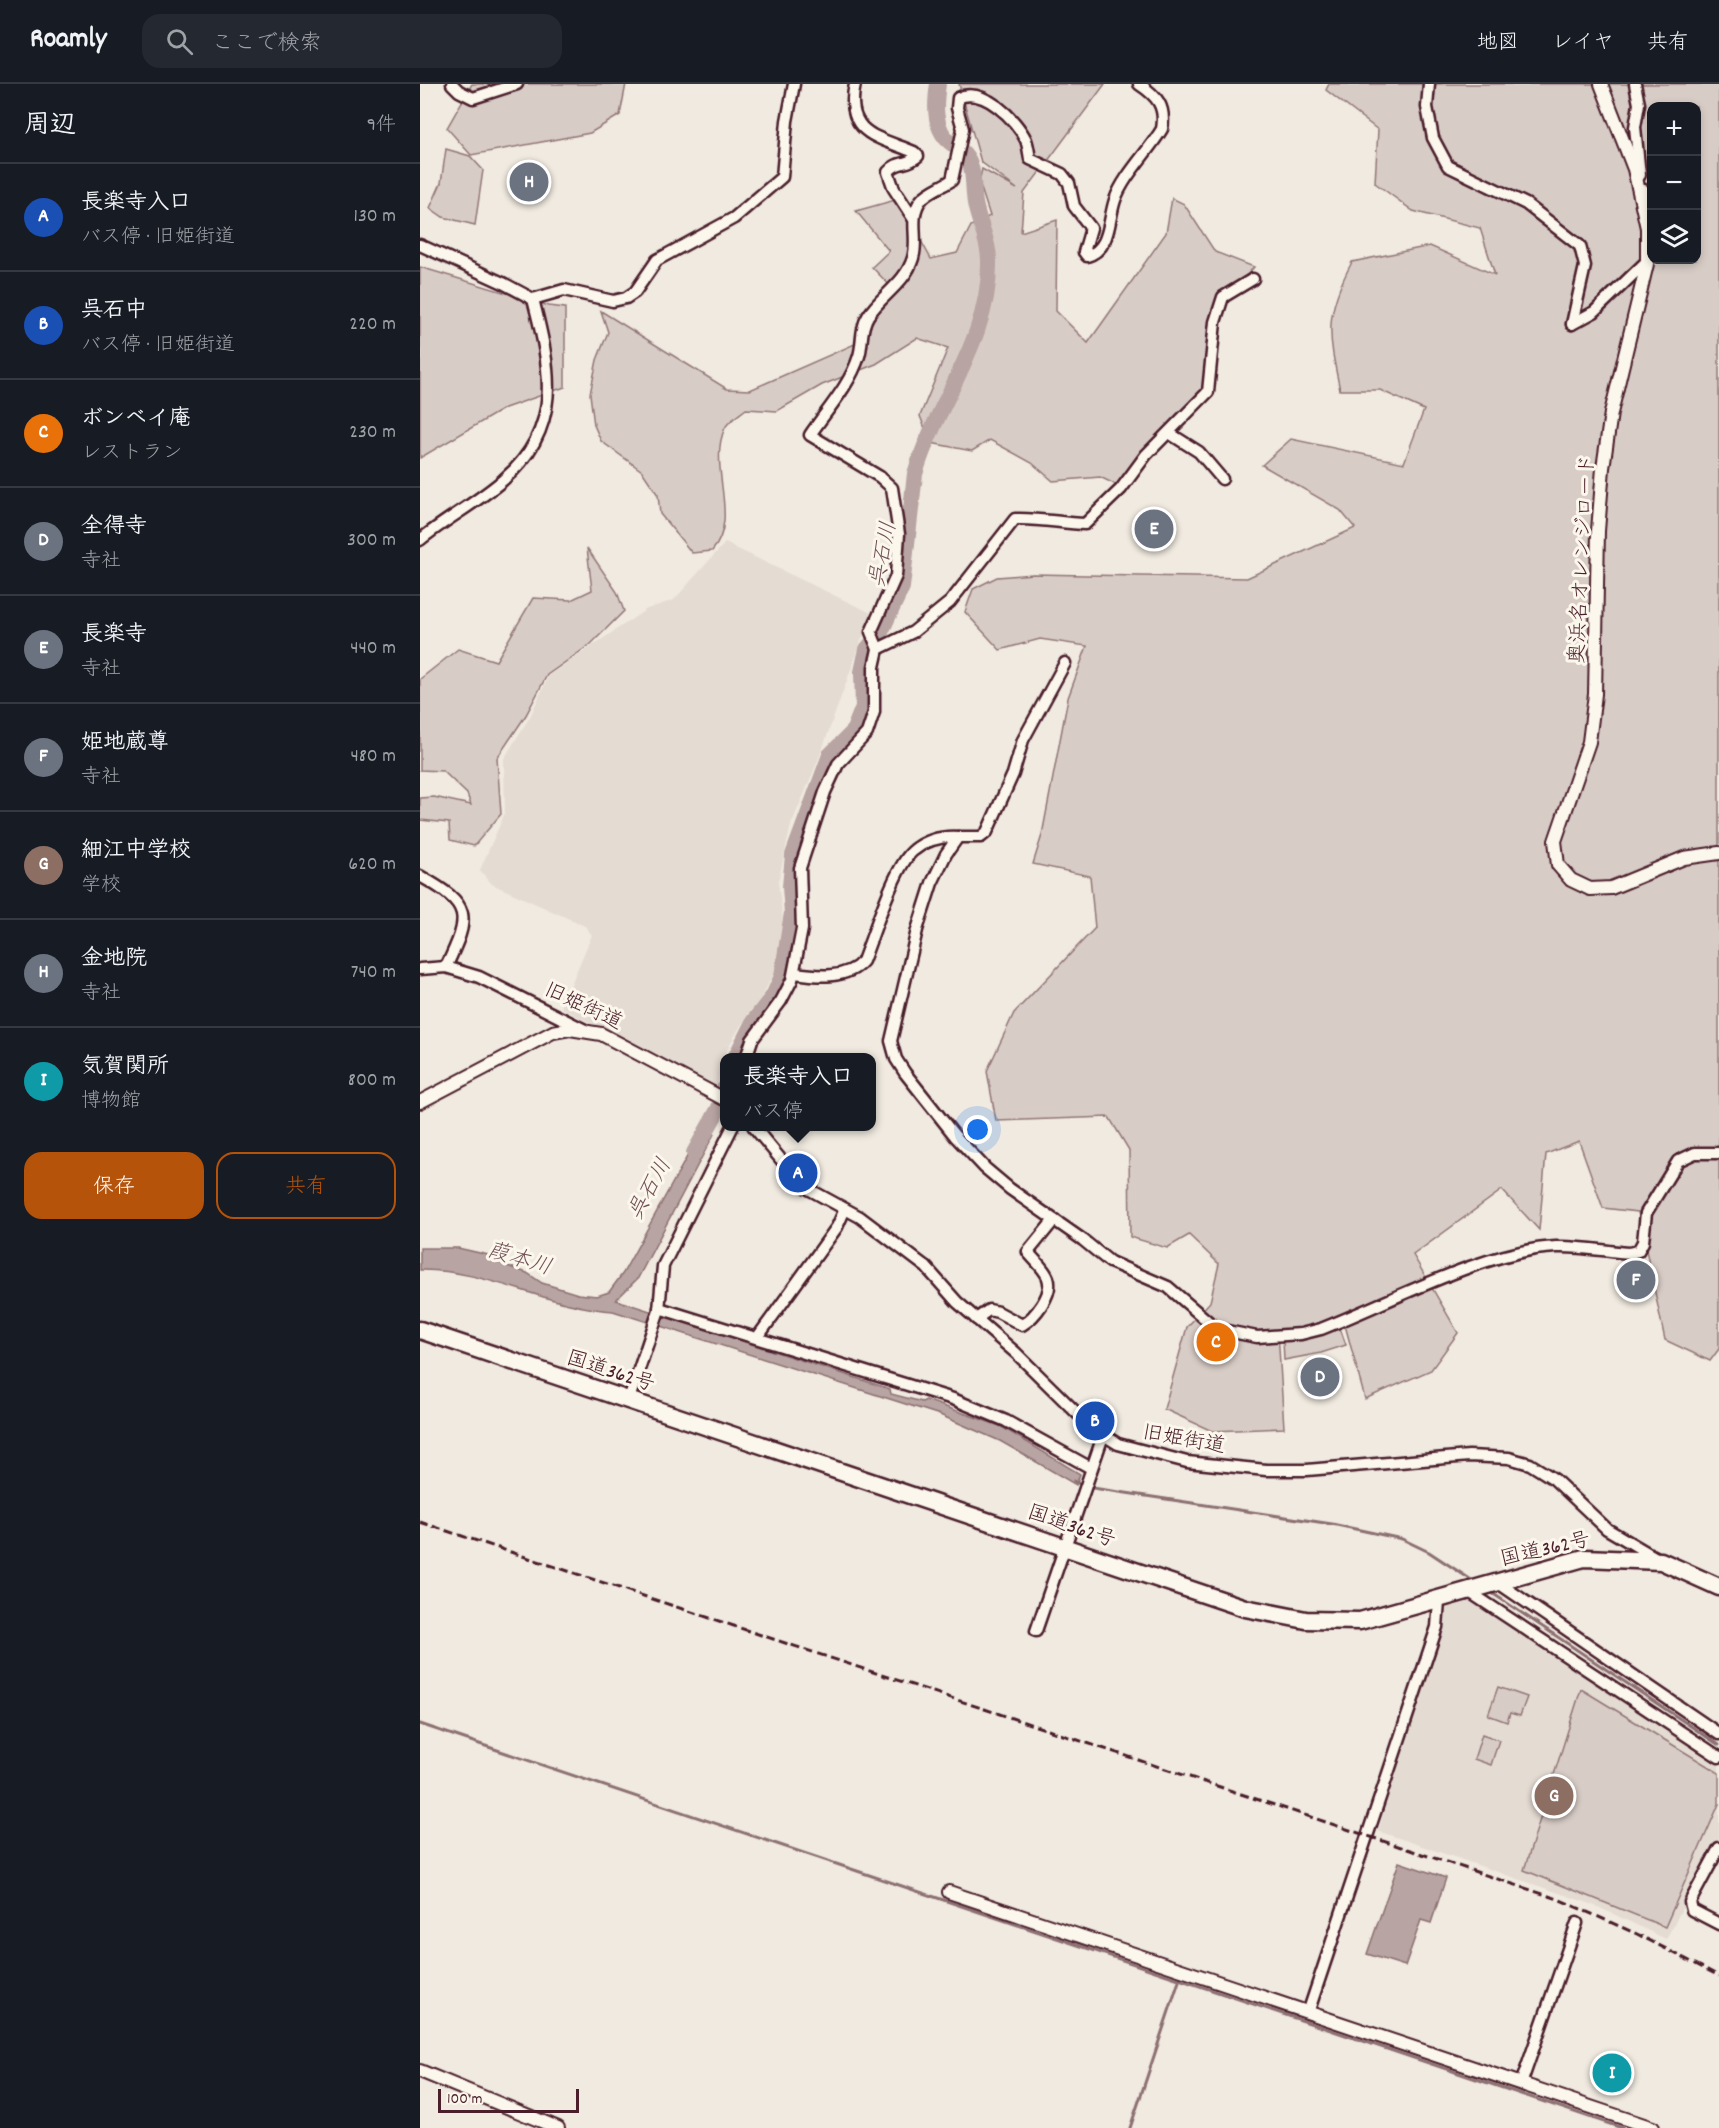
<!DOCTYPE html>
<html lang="ja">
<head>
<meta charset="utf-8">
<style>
	body { margin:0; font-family:Dekko,"Klee One",sans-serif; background:#242831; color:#f1f3f6 }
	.controls { position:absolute; right:18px; top:18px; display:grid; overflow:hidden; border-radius:12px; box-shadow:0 3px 9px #0003 }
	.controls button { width:54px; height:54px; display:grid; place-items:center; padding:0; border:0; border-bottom:2px solid #363941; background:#171b24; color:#f1f3f6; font:30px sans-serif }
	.scale { position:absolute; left:18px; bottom:15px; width:141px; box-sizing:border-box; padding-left:6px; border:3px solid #4a1f2b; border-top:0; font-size:16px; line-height:21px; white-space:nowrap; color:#4a1f2b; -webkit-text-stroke:4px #fbf7ec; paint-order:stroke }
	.you { position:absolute; left:558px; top:1046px; width:21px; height:21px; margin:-15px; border:4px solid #fff; border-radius:50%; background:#1a73e8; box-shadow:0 0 0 9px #1a73e833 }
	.badge { display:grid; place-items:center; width:39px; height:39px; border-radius:50%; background:#b45309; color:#fff; font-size:20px; font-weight:700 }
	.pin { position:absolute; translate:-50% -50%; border:3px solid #fff; box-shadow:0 2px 6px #0006 }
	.popup { position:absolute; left:300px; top:969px; width:156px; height:78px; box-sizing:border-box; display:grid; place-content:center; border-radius:12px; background:#171b24; filter:drop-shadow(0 2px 4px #0005); font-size:20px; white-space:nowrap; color:#9ea1a6 }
	.popup b { font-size:22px; color:#f1f3f6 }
	.popup::after { content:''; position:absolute; left:50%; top:100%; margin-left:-12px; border:12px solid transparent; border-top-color:#171b24 }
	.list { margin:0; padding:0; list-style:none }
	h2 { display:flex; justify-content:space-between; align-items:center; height:78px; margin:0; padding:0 24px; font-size:26px }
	h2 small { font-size:20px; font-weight:400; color:#9ea1a6 }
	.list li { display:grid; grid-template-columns:39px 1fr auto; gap:18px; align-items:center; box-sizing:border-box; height:108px; padding:0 24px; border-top:2px solid #363941 }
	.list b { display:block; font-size:22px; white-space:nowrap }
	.list p { margin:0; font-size:20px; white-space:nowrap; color:#9ea1a6 }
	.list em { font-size:20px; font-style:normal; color:#9ea1a6 }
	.actions { display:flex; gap:12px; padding:18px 24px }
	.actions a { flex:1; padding:14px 0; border:2px solid #b45309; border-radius:18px; text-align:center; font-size:21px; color:#b45309 }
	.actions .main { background:#b45309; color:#fff }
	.icon { flex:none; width:33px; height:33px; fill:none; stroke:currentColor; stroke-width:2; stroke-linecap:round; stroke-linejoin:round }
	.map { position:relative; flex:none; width:1299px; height:2044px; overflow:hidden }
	header { display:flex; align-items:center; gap:36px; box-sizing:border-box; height:84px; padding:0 30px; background:#171b24; border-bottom:2px solid #363941 }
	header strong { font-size:28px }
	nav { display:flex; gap:33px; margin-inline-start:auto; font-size:21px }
	.search { width:420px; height:54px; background:#242831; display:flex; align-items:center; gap:15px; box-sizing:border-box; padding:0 21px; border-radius:18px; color:#9ea1a6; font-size:22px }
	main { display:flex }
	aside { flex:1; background:#171b24 }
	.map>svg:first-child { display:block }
	.built { fill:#e4dbd2 }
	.green { fill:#d8ccc6; stroke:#917678; stroke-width:1.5; fill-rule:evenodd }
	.water { fill:#b8a4a2; stroke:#8c6f72; stroke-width:1.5 }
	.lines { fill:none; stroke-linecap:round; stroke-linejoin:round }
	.stream { stroke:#8c6f72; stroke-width:3 }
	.river { stroke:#b8a4a2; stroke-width:16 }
	.minor-casing { stroke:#4a1f2b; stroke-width:15 }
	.tertiary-casing { stroke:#4a1f2b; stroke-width:16 }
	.trunk-casing { stroke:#4a1f2b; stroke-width:21 }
	.minor { stroke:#fbf7ec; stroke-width:10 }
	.tertiary { stroke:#fbf7ec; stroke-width:12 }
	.trunk { stroke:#fbf7ec; stroke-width:16 }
	.rail { stroke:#4a1f2b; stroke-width:3; stroke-dasharray:9 4.5; stroke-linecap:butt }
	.labels { text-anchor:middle; stroke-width:6; stroke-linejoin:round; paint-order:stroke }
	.street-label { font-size:21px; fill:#4a1f2b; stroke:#fbf7ec }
	.water-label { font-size:22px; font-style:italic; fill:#704e55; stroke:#fbf7ec }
</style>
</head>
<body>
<header>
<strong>Roamly</strong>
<div class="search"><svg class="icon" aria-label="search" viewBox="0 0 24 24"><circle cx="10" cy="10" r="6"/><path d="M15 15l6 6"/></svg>ここで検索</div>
<nav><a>地図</a><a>レイヤ</a><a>共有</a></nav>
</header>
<main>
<aside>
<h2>周辺<small>9件</small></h2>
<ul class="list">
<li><span class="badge" style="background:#1a4fb4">A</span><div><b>長楽寺入口</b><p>バス停 · 旧姫街道</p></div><em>130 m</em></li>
<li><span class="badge" style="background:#1a4fb4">B</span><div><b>呉石中</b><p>バス停 · 旧姫街道</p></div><em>220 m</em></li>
<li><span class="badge" style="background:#e8710a">C</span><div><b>ボンベイ庵</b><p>レストラン</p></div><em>230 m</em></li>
<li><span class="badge" style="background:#6b7280">D</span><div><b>全得寺</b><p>寺社</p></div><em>300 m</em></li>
<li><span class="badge" style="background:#6b7280">E</span><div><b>長楽寺</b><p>寺社</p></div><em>440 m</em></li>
<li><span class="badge" style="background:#6b7280">F</span><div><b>姫地蔵尊</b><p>寺社</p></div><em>480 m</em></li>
<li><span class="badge" style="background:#8d6e63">G</span><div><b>細江中学校</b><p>学校</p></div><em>620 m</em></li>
<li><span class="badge" style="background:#6b7280">H</span><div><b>金地院</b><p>寺社</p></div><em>740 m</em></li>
<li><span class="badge" style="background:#0f9aa8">I</span><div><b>気賀関所</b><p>博物館</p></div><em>800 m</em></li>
</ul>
<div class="actions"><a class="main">保存</a><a>共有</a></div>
</aside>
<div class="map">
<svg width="1299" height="2044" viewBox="0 0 1299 2044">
	<rect width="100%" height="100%" fill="#f0eae0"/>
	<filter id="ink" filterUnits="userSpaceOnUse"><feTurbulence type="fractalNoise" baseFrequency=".0167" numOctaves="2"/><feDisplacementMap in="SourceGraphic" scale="12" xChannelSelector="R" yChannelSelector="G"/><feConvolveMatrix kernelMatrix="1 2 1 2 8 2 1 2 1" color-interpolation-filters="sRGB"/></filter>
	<g filter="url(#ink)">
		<g class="built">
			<polygon points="305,459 451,529 399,674 371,741 358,798 363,838 360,877 340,916 321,941 307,965 297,1004 141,924 172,851 165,842 72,800 60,786 85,729 84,675 111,631 129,591 227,525 254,516"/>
			<polygon points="1054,1514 1299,1678 1299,1755 1246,1855 1174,1821 958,1747 1026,1522"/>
		</g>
		<g class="green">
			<polygon points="52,0 206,0 200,31 170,49 51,71 27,44"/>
			<path d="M 539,0 L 685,0 L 604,109 L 601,148 L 637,136 L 636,227 L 668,259 L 746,149 L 752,114 L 764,120 L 795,168 L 834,183 L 801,219 L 788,308 L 733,364 L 705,405 L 680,393 L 633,397 L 612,379 L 570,356 L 552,367 L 511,359 L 500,332 L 528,264 L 497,254 L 456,280 L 402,301 L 357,327 L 326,325 C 320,330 308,337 305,344 C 287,382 321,434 292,467 L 272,469 L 240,430 L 238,411 L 222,387 L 181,357 L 174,341 L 170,310 L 177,276 L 188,248 L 181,227 L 307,305 L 330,306 L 435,260 L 473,205 L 452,183 L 469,167 L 436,127 L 475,116 L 494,144 L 511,175 L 537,169 L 551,142 L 570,132 L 559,98 L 562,85 L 597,105 L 561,78 Z"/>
			<path d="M 909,0 L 1299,0 L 1299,1265 L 1290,1277 L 1245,1256 L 1218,1128 L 1183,1124 L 1159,1057 L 1126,1070 L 1119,1146 L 1082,1106 L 993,1171 L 1038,1249 L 1011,1286 L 945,1315 L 925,1241 L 858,1248 L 864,1344 L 792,1347 L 744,1325 L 767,1243 L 790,1218 L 799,1180 L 769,1151 L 747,1164 L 710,1153 L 709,1066 L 689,1033 L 576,1037 L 567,987 L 594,929 L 675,844 L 670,792 L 613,780 L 622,751 L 648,614 L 667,562 L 620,555 L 580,566 L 545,528 L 553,505 L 577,493 L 613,490 L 827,494 L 935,444 L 920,426 L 842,381 L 871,355 L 984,379 L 1004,326 L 960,306 L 920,306 C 908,249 904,231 932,178 L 1010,162 L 1075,191 L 1060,144 L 993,127 L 955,99 L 958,46 L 906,6 ZM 1232,22 L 1276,22 L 1276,176 L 1232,176 Z"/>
			<polygon points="26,65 50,72 63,86 55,141 23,133 10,124 21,99"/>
			<polygon points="0,183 129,222 145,224 145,303 85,324 0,374"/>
			<polygon points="167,464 197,508 204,527 171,560 127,591 106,631 77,674 81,730 54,762 30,756 29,739 0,736 0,714 14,713 51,721 47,710 23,687 0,686 0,595 38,565 76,577 113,514 151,516 172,506"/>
			<polygon points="920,1244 926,1261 901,1269 864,1276 863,1256 878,1256"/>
			<polygon points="1078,1603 1107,1613 1100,1632 1090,1629 1087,1638 1068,1631"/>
			<polygon points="1161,1605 1299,1689 1299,1720 1245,1843 1104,1786"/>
			<polygon points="1062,1650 1079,1656 1071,1681 1054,1675"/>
		</g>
		<g class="water">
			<path d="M 280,1049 L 294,1050 L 218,1194 L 196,1216 L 470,1305 L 471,1310 L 502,1318 L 506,1316 L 580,1342 L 660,1390 L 656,1401 L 580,1357 L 520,1331 L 193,1227 C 126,1223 67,1185 0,1186 L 0,1164 L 38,1164 L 77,1173 L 82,1180 L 107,1189 L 122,1199 L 158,1210 L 177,1212 L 189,1208 L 203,1189 Z"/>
			<polygon points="979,1778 1026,1794 1011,1839 1001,1836 985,1882 947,1870"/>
		</g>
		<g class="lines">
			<g class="stream">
				<polyline points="654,1397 666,1403 912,1440 982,1455 1009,1468 1056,1499"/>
				<polyline points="1069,1507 1299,1661"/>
				<polyline points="0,1640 1202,2044"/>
				<polyline points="710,2044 760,1894"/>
			</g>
			<g class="river">
				<path d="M 315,974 L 333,938 L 353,912 L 362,892 L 372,829 L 370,803 L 373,771 L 410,671 L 433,648 L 443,623 L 442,588 L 447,565 L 460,550 L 482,503 L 495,390 C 517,316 571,256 569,176 C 569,156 558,138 555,119 C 553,107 554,94 551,83 C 548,70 540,66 531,59 C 513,45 515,20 518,0"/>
				<polyline points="274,1069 299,1024 304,1005"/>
			</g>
			<g class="minor-casing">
				<g id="minor">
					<polyline points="32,0 39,7 53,14 97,0"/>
					<path d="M 435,0 C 424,50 458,53 494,68 L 498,72 C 487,82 478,76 468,88 L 474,105 L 493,134"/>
					<polyline points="1009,0 1007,23 1013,54 1028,82 1106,120 1160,162 1165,182 1152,240"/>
					<polyline points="1215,0 1219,20 1215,43 1220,91"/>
					<polyline points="1224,106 1232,136"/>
					<polyline points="0,161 83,199 113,215 144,206 193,217 206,214 215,208 237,176 314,134 362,93 367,37 374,0"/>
					<polyline points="1152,240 1174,228 1227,177"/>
					<polyline points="749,349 779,368 802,395"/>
					<path d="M 0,456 C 26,435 56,419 82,397 C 144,345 131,285 113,215"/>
					<path d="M 458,565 L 493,548 L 530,518 L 595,435 C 619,434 641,439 665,440 L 701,405 L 726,371 L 788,308 L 795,238 L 803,213 L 833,195"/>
					<polyline points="538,753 561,753 567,748 593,690 603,656 645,579"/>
					<path d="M 0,792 C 52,821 51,831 26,883"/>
					<polyline points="0,885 26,883 59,893 165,946"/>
					<path d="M 374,889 C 396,892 427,896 443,877 C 453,852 475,780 494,766 C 508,755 522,752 538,753 L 526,770 L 512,799 L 497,846 L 471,957 L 476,975 L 485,989 L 535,1052 L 565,1084 L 590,1105 L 663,1156 L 690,1178 L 748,1203 L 797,1245 L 837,1253 L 881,1250 L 901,1245 C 968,1219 1066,1166 1136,1163 C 1159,1162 1185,1167 1209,1169 L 1218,1167 L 1223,1158 L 1226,1129 L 1258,1077 L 1275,1069 L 1299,1069"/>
					<path d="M 326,974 L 332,956 L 361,917 L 372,896 L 382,845 L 380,784 L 405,708 L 418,680 L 447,649 L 454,628 L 454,583 L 458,565 L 451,548 L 476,492 L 479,450 L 472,404 L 460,393 L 390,351 C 407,326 430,301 439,272 C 443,259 440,245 448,232 C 461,211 485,200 493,174 C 499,155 488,133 501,116 C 507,108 523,102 532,96 L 543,45 L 537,24 L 538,14 C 563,2 596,35 606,56 C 608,61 609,69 610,75 L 642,90 L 649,99 L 654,122 L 671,144 L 664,168 L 667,172 C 691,165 688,136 695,116 C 703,92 729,67 742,45 C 746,22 737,12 719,0"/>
					<polyline points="333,1042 383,1102 440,1133 506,1183 537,1218 596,1269 671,1343 698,1360 767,1378 846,1386 887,1386 1049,1372 1089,1374 1110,1380 1134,1395 1187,1445 1238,1475"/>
					<polyline points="239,1224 533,1315 586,1337 671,1384"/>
					<path d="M 556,1235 L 569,1226 L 578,1228 L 602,1241 C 614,1234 634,1210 628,1194 C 625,1185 614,1176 608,1168 L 634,1136"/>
					<polyline points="337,1254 417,1143 425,1125"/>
					<polyline points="209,1315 239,1226 243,1182 313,1042"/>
					<polyline points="1077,1498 1299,1650"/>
					<polyline points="1048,1507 1299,1673"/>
					<polyline points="616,1547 683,1352"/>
					<polyline points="1299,1764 1270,1818 1272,1826 1299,1840"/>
					<polyline points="888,1929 1017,1543 1019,1517"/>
					<polyline points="1101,2000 1157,1839"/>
				</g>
			</g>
			<g class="tertiary-casing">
				<g id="tertiary">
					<polyline points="1181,0 1214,85 1227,144 1227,180 1191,329 1183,384 1178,447 1175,610 1169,658 1135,757 1138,781 1151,796 1170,805 1191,804 1264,774 1299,769"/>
					<polyline points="0,1018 133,948 150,945 181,950 304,1015"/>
					<polyline points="529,1808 1233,2044"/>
					<polyline points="0,1987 138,2044"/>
				</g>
			</g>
			<g class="trunk-casing">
				<polyline id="trunk" points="0,1246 825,1524 886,1536 940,1537 1164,1474 1241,1477 1299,1503"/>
			</g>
			<use href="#minor" class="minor"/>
			<use href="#tertiary" class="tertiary"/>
			<use href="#trunk" class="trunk"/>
			<polyline class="rail" points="0,1438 1138,1815 1217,1850 1299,1892"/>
		</g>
	</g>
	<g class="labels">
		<g class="street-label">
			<text transform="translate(1161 475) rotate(-87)" y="7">奥浜名オレンジロード</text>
			<text transform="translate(164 921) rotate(25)" y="7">旧姫街道</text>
			<text transform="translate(191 1286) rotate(18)" y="7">国道362号</text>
			<text transform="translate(764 1354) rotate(10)" y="7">旧姫街道</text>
			<text transform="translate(652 1441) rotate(19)" y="7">国道362号</text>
			<text transform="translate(1125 1464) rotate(-13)" y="7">国道362号</text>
		</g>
		<g class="water-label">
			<text transform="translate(461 470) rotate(-79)" y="8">呉石川</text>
			<text transform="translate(228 1104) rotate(-61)" y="8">呉石川</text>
			<text transform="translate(100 1173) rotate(17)" y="8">葭本川</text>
		</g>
	</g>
</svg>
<div class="controls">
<button>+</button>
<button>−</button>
<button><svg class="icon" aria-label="layers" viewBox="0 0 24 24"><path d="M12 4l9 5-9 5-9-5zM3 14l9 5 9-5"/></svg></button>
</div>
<div class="scale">100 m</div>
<div class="you"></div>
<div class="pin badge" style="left:378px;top:1089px;background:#1a4fb4">A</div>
<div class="popup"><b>長楽寺入口</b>バス停</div>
<div class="pin badge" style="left:675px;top:1337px;background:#1a4fb4">B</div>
<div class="pin badge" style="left:796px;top:1258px;background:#e8710a">C</div>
<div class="pin badge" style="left:900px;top:1293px;background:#6b7280">D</div>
<div class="pin badge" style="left:734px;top:445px;background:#6b7280">E</div>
<div class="pin badge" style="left:1216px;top:1196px;background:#6b7280">F</div>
<div class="pin badge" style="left:1134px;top:1712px;background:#8d6e63">G</div>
<div class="pin badge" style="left:109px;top:98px;background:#6b7280">H</div>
<div class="pin badge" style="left:1192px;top:1989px;background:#0f9aa8">I</div>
</div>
</main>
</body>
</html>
